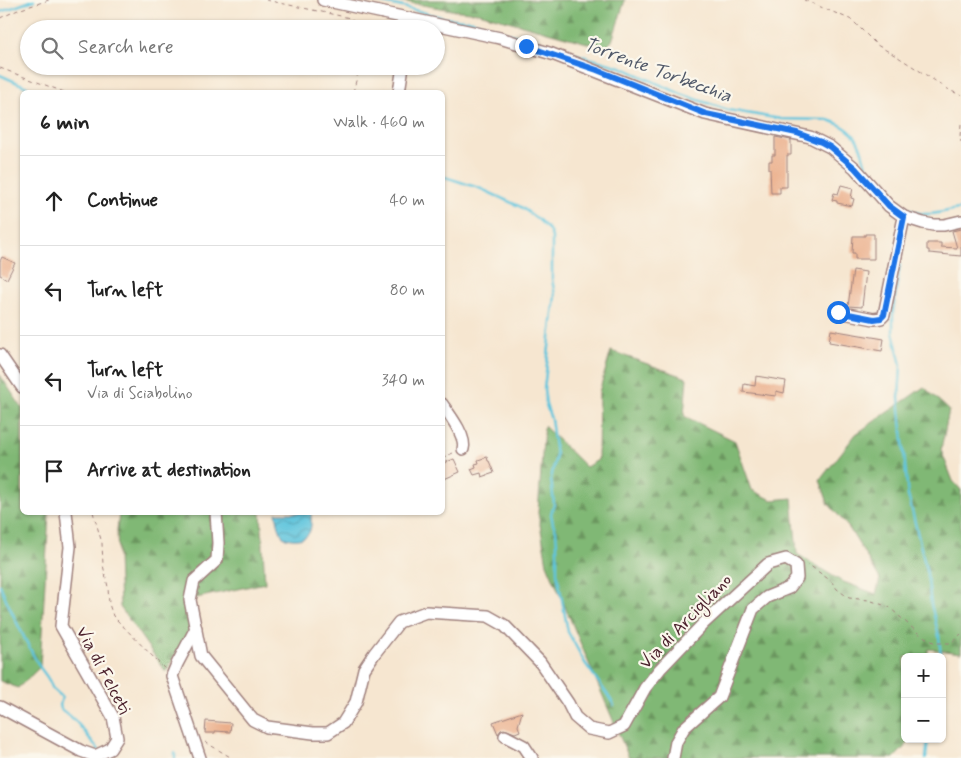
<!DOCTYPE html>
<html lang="en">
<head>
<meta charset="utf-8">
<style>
	body { margin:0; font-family:Mynerve,sans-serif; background:#f2f2f2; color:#222 }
	.controls { position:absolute; right:15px; bottom:15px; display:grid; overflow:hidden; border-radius:8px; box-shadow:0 1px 4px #0004 }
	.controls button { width:45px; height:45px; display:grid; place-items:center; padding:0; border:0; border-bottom:1px solid #e0e0e0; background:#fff; color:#222; font:25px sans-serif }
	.stop { position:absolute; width:15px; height:15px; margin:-11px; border:4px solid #1a73e8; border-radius:50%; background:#fff }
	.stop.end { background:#1a73e8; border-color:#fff; box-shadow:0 1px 5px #0008 }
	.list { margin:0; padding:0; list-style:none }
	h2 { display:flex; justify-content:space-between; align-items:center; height:65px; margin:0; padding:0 20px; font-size:21px }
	h2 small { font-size:16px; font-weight:400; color:#767676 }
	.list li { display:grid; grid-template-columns:32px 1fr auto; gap:15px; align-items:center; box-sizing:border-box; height:90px; padding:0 20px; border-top:1px solid #e0e0e0 }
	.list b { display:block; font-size:19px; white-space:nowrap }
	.list p { margin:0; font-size:16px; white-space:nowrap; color:#767676 }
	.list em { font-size:16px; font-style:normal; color:#767676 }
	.icon { flex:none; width:28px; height:28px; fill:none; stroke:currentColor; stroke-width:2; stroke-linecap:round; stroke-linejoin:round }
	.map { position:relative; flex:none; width:961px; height:758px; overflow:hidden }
	.search { position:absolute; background:#fff; box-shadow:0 1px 4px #0004; left:20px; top:20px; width:425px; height:55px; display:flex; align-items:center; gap:12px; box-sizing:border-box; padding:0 18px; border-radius:28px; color:#767676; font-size:19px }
	.panel { position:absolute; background:#fff; box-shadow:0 1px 4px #0004; left:20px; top:90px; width:425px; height:425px; border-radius:8px }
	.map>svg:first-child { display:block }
	.forest { fill:url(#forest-firs); stroke:#656c50 }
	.water { fill:url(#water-waves); stroke:#547284 }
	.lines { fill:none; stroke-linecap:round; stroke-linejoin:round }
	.stream { stroke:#5fc5dd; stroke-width:2.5 }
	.building { fill:#ebaf8b }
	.minor-casing { stroke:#a0827e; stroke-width:14 }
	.path { stroke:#a0827e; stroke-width:1; stroke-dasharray:4 4; stroke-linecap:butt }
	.minor { stroke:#fff; stroke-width:11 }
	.route { stroke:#1a73e8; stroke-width:6 }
	.labels { text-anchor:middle; stroke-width:4.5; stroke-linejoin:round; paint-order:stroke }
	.street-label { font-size:18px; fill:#4a1f2b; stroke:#fbf7ec }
	.water-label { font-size:19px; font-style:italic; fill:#515969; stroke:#fbf7ec }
</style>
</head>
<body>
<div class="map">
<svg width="961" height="758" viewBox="0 0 961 758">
	<defs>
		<pattern id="forest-firs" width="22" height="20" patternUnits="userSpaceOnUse" patternTransform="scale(1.25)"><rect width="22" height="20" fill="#80b874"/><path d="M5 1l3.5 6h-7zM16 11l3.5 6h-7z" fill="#6b955f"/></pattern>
		<pattern id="water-waves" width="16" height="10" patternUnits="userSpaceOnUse" patternTransform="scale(1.25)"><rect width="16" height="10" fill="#5fc5dd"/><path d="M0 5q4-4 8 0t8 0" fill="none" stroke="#509fb3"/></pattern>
	</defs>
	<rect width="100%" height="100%" fill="#fbf7ec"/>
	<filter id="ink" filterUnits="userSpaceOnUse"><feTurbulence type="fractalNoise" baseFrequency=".02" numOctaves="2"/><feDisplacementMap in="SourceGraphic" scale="10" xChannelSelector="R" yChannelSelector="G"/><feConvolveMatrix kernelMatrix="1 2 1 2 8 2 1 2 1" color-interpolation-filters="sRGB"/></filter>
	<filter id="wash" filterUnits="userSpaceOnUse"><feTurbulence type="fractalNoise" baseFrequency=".0096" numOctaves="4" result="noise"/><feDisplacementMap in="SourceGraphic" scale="20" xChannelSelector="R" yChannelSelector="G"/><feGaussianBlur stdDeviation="1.12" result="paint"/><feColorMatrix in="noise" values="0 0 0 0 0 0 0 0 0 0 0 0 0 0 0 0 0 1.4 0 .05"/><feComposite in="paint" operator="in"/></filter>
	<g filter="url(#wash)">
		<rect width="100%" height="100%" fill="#f6e6d0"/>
		<g class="forest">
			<path d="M 395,0 L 625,0 L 612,41 C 608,46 604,47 598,46 L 479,13 L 451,10 Z"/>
			<polygon points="611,351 687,378 684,416 735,441 752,490 772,500 792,498 797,554 841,581 876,594 880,579 849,528 828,503 820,480 856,434 924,387 949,410 941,450 953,481 961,490 961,653 928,649 928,657 905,657 905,739 912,739 894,758 629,758 547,564 538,513 544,426 586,467 598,460 599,392"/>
			<polygon points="0,375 22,408 22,512 49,513 40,667 18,688 0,681"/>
			<polygon points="119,513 261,513 265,583 187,600 192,626 166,672 120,607 117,530"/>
		</g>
		<path class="water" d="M 276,513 L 311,513 C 311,519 312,527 309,533 C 304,541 291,540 283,537 L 279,528 Z"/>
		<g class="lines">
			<g class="stream">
				<path d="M 369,0 L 403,7 L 445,18 L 473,21 L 543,45 L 621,67 L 681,94 L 728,110 L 781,119 L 828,120 C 841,124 855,132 860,146 C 863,153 864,161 867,168 C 873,181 895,202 908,209 C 912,211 918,213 923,214 C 936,215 948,210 961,209"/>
				<polyline points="0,12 34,0"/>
				<polyline points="0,75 38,92"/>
				<polyline points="442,176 479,188 521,207 539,220 549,230 552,237 552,279 555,296 544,389 546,405 551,419 556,455 551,479 554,504 551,514 553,524 556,530 557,546 557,573 568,632 585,663 607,694 614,705"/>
				<polyline points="900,265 893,311 893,332 901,365 899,398 908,496 910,502 927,573 931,604 939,636 941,657"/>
				<path d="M 0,585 C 11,612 24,638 38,664 C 42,672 50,678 52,688 L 62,697 L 60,705 L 61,709 C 64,713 68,714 71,717 C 80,724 90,740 99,750"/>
				<polyline points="175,758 175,753"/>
				<polyline points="926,758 928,739"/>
			</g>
		</g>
		<g id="blocks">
			<g class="building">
				<polygon points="775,137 791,140 791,155 787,155 787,187 780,187 780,193 771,193 770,169 769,169 769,161 772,161 772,155 775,155"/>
				<polygon points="841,185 853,188 851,198 854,199 852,206 837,203 837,201 832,200 834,193 838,194"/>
				<polygon points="961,229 961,256 929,253 929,250 927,250 927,243 941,243 941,247 957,248 952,231"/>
				<polygon points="865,234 874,234 874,259 855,259 855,253 852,253 853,236 865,236"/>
				<polygon points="2,257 15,263 7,279 0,275 0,261"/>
				<polygon points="853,270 866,272 862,307 848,306"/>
				<polygon points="831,330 884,339 882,351 829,342"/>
				<polygon points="756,376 786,381 784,393 776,391 776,396 743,392 744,384 755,386"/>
				<polygon points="487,457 488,461 489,461 494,473 482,477 481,473 474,475 471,469 476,467 475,464 479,463 478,460"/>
				<polygon points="454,459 460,472 442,480 442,464"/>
				<polygon points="522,712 518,726 520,731 515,733 504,729 501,730 498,734 493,722"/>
				<polygon points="206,721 231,723 230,732 215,731 215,733 205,733"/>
			</g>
		</g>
	</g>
	<g filter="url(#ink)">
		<use href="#blocks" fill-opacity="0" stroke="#a0827e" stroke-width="1"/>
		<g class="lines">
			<g class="minor-casing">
				<g id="minor">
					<polyline points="323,0 500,38 552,54 705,114 810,137 830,147 855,168 889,206 904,217 923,223 933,225 944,225 961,221"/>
					<polyline points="399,92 403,66"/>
					<polyline points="838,312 874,319 881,318 884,315 904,217"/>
					<polyline points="0,355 22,387"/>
					<path d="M 442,404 C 449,414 467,437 463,449"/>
					<polyline points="216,512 218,543 217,560 194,581 190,600 201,656 253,720 267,727 313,733 328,733 343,723 356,702 364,669 374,654 399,622 426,612 488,616 504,625 540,662 568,703 575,717 589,729 609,733 624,726 645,688 660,669 704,623 768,564 786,559 796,565 797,578 789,588 767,597 753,609 719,697 684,728 676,742 673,758"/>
					<polyline points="196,628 177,664 172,676 200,758"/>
					<polyline points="0,707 81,751 95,756 110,749 117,738 113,717 61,626 70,547 66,512"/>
					<polyline points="505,736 524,746 532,758"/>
				</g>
			</g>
			<g class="path">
				<polyline points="266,0 350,18 361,29"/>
				<polyline points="804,0 852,20 877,45 898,57 951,91 961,95"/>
				<polyline points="0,18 18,10 49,0"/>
				<polyline points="0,68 64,92"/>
				<polyline points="353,92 360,66"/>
				<polyline points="961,124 960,137 961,142"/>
				<polyline points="442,458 453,453"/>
				<polyline points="93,512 102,543 103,565 108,587 109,604 113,616 165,669"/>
				<polyline points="805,562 831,581 837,589 849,598 869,600 889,607 918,633 935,643 951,643 961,634"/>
				<polyline points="205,742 232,758"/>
			</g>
			<use href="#minor" class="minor"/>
		</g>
	</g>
	<g class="lines" filter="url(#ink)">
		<polyline class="route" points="526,46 597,70 706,114 797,133 821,142 830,147 855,168 889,206 904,217 884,315 881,318 874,319 838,312"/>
	</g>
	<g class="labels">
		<g class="street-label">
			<text transform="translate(685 621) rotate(-46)" y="6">Via di Arcigliano</text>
			<text transform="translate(104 670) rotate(62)" y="6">Via di Felceti</text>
		</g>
		<g class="water-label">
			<text transform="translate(658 69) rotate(20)" y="7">Torrente Torbecchia</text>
		</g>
	</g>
</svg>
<div class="controls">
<button>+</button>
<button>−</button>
</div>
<div class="stop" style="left:838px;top:312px"></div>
<div class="stop end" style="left:526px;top:46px"></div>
<div class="search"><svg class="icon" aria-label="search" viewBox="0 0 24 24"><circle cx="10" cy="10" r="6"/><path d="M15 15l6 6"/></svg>Search here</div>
<section class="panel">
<h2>6 min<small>Walk · 460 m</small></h2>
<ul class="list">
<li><svg class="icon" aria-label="ahead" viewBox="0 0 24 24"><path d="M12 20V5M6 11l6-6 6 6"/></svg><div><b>Continue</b></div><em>40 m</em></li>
<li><svg class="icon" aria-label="left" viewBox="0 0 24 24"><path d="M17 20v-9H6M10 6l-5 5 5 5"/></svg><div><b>Turn left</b></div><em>80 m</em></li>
<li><svg class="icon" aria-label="left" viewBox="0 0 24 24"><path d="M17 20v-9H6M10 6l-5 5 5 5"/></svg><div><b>Turn left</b><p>Via di Sciabolino</p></div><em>340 m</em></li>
<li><svg class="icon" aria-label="arrive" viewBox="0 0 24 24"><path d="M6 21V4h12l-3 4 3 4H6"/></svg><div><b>Arrive at destination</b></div></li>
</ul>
</section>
</div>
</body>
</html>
